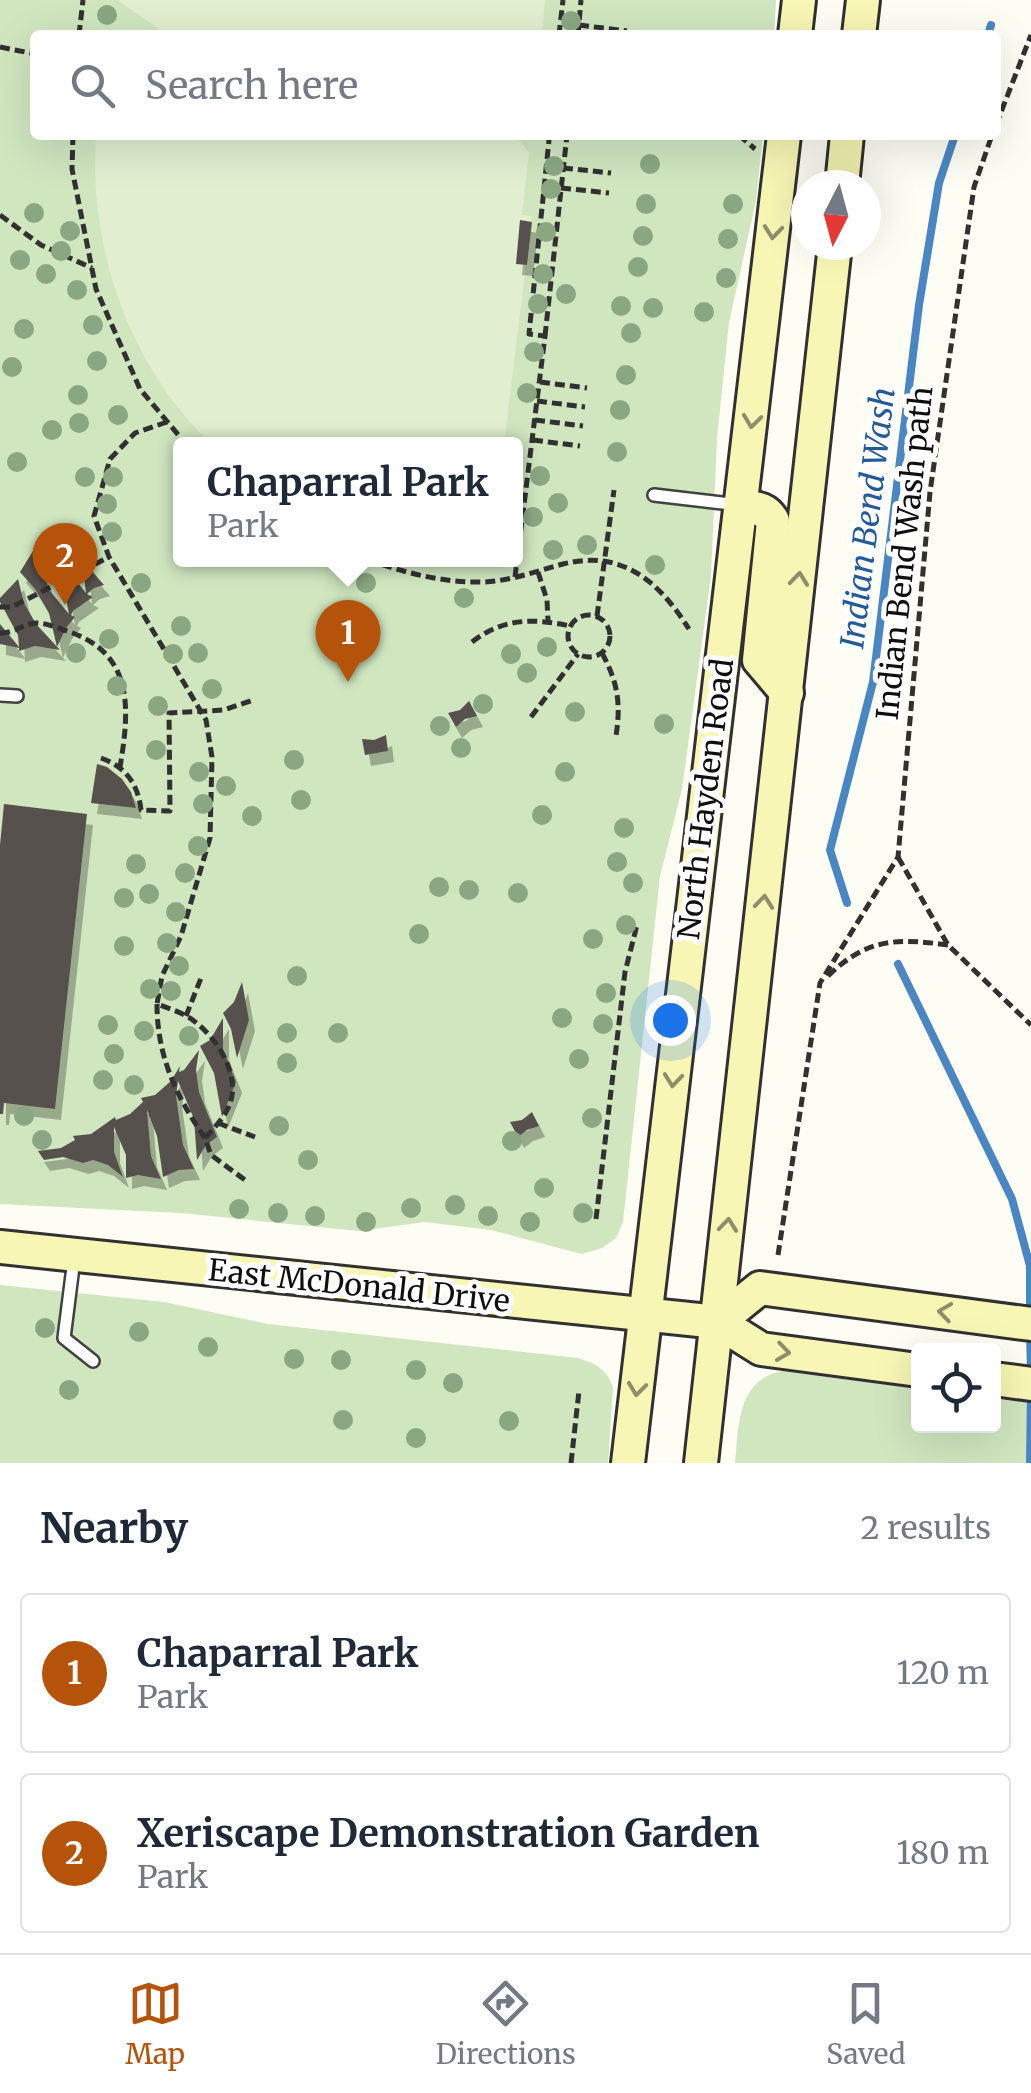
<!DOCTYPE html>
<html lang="en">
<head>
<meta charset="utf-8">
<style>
	body { margin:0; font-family:Merriweather,serif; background:#f2f2f3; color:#1f2937 }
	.controls { position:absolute; right:30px; bottom:30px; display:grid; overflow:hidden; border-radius:10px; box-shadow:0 10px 40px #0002 }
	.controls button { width:90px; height:90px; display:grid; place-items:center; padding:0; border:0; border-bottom:2px solid #e0e1e3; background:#fff; color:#1f2937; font:50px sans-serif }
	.compass { position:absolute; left:791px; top:170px; width:90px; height:90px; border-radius:50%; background:#fff; box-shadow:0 10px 40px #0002; rotate:186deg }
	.you { position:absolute; left:670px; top:1020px; width:35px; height:35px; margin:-25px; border:8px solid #fff; border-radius:50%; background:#1a73e8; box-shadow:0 0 0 15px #1a73e833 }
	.badge { display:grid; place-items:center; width:65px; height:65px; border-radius:50%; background:#b45309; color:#fff; font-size:32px; font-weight:700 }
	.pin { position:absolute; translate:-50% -82px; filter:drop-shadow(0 2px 5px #0008) }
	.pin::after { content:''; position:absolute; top:52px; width:35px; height:30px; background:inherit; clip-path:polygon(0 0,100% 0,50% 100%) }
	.popup { position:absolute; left:173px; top:437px; width:350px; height:130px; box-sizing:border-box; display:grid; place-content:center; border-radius:10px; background:#fff; filter:drop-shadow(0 2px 8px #0005); font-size:32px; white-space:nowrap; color:#747a83 }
	.popup b { font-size:38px; color:#1f2937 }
	.popup::after { content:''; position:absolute; left:50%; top:100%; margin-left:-20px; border:20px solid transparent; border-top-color:#fff }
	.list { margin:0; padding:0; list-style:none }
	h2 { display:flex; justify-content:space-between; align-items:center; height:130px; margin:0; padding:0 40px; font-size:42px }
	h2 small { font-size:32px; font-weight:400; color:#747a83 }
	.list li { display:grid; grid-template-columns:65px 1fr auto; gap:30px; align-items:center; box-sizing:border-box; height:160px; margin:0 20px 20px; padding:0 20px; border:2px solid #e0e1e3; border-radius:10px }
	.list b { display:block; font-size:38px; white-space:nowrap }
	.list p { margin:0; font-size:32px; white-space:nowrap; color:#747a83 }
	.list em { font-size:32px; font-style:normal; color:#747a83 }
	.icon { flex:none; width:55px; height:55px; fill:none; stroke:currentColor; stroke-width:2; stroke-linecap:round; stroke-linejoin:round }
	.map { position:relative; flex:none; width:1031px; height:1463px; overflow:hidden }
	.search { position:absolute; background:#fff; box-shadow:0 10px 40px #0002; left:30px; right:30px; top:30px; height:110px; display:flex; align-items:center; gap:25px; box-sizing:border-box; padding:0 35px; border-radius:10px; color:#747a83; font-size:38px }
	.sheet { height:490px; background:#fff }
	nav { display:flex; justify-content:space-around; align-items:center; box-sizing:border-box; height:140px; border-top:2px solid #e0e1e3; background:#fff; font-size:28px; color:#747a83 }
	nav a { display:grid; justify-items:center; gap:5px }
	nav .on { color:#b45309 }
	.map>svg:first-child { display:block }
	.green { fill:#cfe6bf; fill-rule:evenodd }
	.pitch { fill:#e1eed0 }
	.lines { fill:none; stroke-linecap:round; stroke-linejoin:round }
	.stream { stroke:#4a86c1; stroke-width:8 }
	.building { fill:#57514d; filter:url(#shadow) }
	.service-casing { stroke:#424242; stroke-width:16 }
	.secondary-casing { stroke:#313131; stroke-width:38 }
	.path { stroke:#313131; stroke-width:5; stroke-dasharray:10 5; stroke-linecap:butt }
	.service { stroke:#fff; stroke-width:11 }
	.secondary { stroke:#f7f6b4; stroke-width:32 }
	.tree { fill:#8aa782 }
	.oneway { stroke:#8f8e6a }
	.labels { text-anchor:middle; stroke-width:10; stroke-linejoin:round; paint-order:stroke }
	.street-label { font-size:30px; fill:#0f0f0f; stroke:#fff }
	.water-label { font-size:32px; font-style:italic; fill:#245a96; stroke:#fff }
</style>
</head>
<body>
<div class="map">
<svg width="1031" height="1463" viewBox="0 0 1031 1463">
	<defs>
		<filter id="shadow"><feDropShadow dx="6" dy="11" stdDeviation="0" flood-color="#0004"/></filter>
	</defs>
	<rect width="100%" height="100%" fill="#fefdf3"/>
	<g class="green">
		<path d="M 0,0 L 776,0 L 774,35 L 35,35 L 35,135 L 763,135 L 756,201 L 729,322 L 717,438 L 711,576 L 682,789 L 660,876 L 623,1222 L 616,1238 L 602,1248 L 582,1254 L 491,1230 L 425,1222 L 359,1231 L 181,1213 L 0,1204 ZM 180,444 L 516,444 L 516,560 L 180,560 Z"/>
		<path d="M 0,1285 L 164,1302 L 268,1324 L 578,1358 C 595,1364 608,1369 613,1388 L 608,1463 L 0,1463 Z"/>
		<path d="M 783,1371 L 918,1388 L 918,1426 L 994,1426 L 994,1398 L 1031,1403 L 1031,1463 L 735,1463 C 739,1425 737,1379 783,1371 Z"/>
	</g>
	<g class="pitch">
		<polygon points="117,0 545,0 542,35 168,35"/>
		<path d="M 96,135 L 514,135 L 529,153 L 522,215 L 532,216 L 504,444 L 211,444 C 129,365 88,248 96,135 Z"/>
	</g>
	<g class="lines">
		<g class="stream">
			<polyline points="988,35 991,25"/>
			<polyline points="847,903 830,850 873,682 919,305 939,183 955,135"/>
			<polyline points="898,964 1012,1199 1030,1266 1030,1314"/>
			<polyline points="1030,1333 1031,1374"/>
			<polyline points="1030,1463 1031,1393"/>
		</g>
	</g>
	<g class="building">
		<polygon points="520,220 532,222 527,265 516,264"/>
		<polygon points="79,543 91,570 104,585 94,588 87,594 93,597 73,611 71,615 75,617 66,628 57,647 49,613 35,589 20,572 33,551 50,591 69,614 65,594 37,544 45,549 60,549 73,577 86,593 84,577 71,552 65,547"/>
		<polygon points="18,579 24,603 36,624 60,650 35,646 19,651 19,648 0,644 0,624 19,647 18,635 0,602 0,598"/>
		<polygon points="469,701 477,716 465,719 456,727 448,713 460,710"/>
		<polygon points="386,735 388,751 365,755 362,739 374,740"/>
		<polygon points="97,764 107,767 122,779 131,792 136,808 91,803"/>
		<polygon points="4,804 87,814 55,1109 4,1103 3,1114 0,1114 0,845"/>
		<polygon points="242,982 249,1020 237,1058 231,1029 223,1013 234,1002"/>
		<polygon points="223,1018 223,1049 236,1082 222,1117 214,1073 200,1046 210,1040"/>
		<polygon points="199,1050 196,1070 199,1092 217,1137 206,1145 197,1160 194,1119 178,1081 176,1096 183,1145 194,1169 179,1170 163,1177 157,1136 147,1110 151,1156 161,1179 138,1175 126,1178 126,1155 114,1127 114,1152 123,1177 108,1165 93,1160 83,1163 63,1157 44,1160 38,1151 61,1148 75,1140 73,1136 91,1134 115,1117 116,1120 130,1114 143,1102 141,1098 155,1095 171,1081 180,1066 179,1072 184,1070"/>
		<polygon points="532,1112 539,1126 527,1130 518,1137 510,1122 522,1120"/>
	</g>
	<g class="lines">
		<g class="service-casing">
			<g id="service">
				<polyline points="654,495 739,505"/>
				<polyline points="0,695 17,696"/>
				<polyline points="74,1259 64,1338 93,1361"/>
			</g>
		</g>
		<g class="secondary-casing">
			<g id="secondary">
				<polyline points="795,35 799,0"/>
				<polyline points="859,35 863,0"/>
				<polyline points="842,185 847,135"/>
				<path d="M 742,506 C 756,508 766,508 773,521 L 759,660 L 787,693"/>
				<polyline points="0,1247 718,1322 761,1349 918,1370"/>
				<polyline points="718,1322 760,1288 1031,1324"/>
				<polyline points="994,1379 1031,1384"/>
				<polyline points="628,1463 784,135"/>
				<polyline points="701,1463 835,245"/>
			</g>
		</g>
		<g class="path">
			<polyline points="579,25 627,31"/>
			<polyline points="79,35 83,0"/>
			<polyline points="559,35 563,0"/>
			<polyline points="578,35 581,0"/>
			<polyline points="0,47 35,54"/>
			<polyline points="996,125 1031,35"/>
			<polyline points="73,135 72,169 96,289 140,389 186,444"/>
			<polyline points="739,135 755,149"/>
			<polyline points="563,168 611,173"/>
			<polyline points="561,188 609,193"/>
			<polyline points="0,215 41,245 92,268"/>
			<polyline points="545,336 567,135"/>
			<polyline points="540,382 587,388"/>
			<polyline points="537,401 585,407"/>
			<polyline points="535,420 583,426"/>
			<path d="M 167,422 L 135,433 L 110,459 L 94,516 L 109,557 L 206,720 L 212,757 L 210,838 L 181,936 L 162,976 L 157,1004 C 170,1009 184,1013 194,1021 C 217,1038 242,1076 229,1106 C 224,1118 214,1128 205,1138 L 211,1155 L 245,1180"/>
			<polyline points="533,440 580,446"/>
			<path d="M 368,560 C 402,572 444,583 480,582 C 509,582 536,571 563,564 C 623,549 659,582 689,629"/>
			<polyline points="538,572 547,600 548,621"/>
			<polyline points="515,577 545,336 529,334 549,140 546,135"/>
			<polyline points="0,607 12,607 109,557"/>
			<circle cx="589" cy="636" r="21"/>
			<polyline points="597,616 614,490"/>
			<path d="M 0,633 C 17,633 23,623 37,623 C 47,623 57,628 67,631 C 134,653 130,708 120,767"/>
			<path d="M 472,642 C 503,618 533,618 570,626"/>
			<path d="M 602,653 C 618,683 621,703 616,736"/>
			<polyline points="531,717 578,654"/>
			<path d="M 101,758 C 126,767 138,784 141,810 L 170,811 L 169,713 L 224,710 L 253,700"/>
			<polyline points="898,857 948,945 1031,1025"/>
			<path d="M 828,976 C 867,938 897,938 948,945"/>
			<path d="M 157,1004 C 157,1056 176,1096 205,1138"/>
			<polyline points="186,1016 201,978"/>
			<polyline points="218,1123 255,1137"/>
			<polyline points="596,1219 625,972 637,925"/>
			<polyline points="778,1255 820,983 898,857 930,492 974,187 992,135"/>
			<polyline points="571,1463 579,1391"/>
		</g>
		<use href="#service" class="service"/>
		<use href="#secondary" class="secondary"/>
	</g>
	<g class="tree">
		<circle cx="107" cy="15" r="10"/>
		<circle cx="571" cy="21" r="10"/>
		<circle cx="650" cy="164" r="10"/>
		<circle cx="554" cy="166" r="10"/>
		<circle cx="551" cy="189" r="10"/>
		<circle cx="646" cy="204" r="10"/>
		<circle cx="733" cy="204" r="10"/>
		<circle cx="34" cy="213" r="10"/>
		<circle cx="70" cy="231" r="10"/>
		<circle cx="546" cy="232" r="10"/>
		<circle cx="643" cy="236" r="10"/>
		<circle cx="728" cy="239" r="10"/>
		<circle cx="61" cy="251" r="10"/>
		<circle cx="20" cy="260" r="10"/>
		<circle cx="638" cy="267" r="10"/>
		<circle cx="46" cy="274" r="10"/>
		<circle cx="543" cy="274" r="10"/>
		<circle cx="726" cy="278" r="10"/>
		<circle cx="77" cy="290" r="10"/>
		<circle cx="566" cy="294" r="10"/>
		<circle cx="538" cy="304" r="10"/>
		<circle cx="621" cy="306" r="10"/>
		<circle cx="653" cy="308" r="10"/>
		<circle cx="704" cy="312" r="10"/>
		<circle cx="93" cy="325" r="10"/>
		<circle cx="24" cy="329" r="10"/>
		<circle cx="631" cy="333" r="10"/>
		<circle cx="534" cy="352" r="10"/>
		<circle cx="97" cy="361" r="10"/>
		<circle cx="12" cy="367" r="10"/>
		<circle cx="626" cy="375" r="10"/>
		<circle cx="527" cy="393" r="10"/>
		<circle cx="78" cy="395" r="10"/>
		<circle cx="620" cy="410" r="10"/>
		<circle cx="118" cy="415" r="10"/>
		<circle cx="79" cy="423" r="10"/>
		<circle cx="52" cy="430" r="10"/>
		<circle cx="617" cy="452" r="10"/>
		<circle cx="17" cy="462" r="10"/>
		<circle cx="540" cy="476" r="10"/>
		<circle cx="85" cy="477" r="10"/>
		<circle cx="113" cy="477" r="10"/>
		<circle cx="558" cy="503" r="10"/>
		<circle cx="107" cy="504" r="10"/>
		<circle cx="533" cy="517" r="10"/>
		<circle cx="112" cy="532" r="10"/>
		<circle cx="587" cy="545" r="10"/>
		<circle cx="553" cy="550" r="10"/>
		<circle cx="655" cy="565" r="10"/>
		<circle cx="141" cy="583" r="10"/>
		<circle cx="366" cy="583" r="10"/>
		<circle cx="464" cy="598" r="10"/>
		<circle cx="181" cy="626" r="10"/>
		<circle cx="109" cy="639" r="10"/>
		<circle cx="547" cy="647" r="10"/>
		<circle cx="76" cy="653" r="10"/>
		<circle cx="198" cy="653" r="10"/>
		<circle cx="173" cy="654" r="10"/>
		<circle cx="511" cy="654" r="10"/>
		<circle cx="527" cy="673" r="10"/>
		<circle cx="117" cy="686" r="10"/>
		<circle cx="212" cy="689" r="10"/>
		<circle cx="483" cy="704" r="10"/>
		<circle cx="158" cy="706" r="10"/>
		<circle cx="575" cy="712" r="10"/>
		<circle cx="664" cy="724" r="10"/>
		<circle cx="440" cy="726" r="10"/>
		<circle cx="461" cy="748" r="10"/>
		<circle cx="156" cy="750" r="10"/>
		<circle cx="294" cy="760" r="10"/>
		<circle cx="199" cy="772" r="10"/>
		<circle cx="565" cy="772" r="10"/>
		<circle cx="226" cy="786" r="10"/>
		<circle cx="301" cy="800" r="10"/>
		<circle cx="203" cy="804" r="10"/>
		<circle cx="542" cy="815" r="10"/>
		<circle cx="252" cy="816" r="10"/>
		<circle cx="624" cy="828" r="10"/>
		<circle cx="198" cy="846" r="10"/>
		<circle cx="617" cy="862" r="10"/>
		<circle cx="136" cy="864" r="10"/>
		<circle cx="185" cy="873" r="10"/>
		<circle cx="633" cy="883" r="10"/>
		<circle cx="439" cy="887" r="10"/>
		<circle cx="469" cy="890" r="10"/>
		<circle cx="518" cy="893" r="10"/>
		<circle cx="149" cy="894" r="10"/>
		<circle cx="124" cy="898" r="10"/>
		<circle cx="176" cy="912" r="10"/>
		<circle cx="626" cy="925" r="10"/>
		<circle cx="419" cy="934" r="10"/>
		<circle cx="593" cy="939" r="10"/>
		<circle cx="167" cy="943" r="10"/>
		<circle cx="124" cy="946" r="10"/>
		<circle cx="179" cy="966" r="10"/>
		<circle cx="297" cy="976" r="10"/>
		<circle cx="150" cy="989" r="10"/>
		<circle cx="171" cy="991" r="10"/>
		<circle cx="606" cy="993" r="10"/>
		<circle cx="562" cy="1018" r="10"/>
		<circle cx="603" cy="1024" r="10"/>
		<circle cx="108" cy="1025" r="10"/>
		<circle cx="144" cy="1031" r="10"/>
		<circle cx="287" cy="1033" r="10"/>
		<circle cx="338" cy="1033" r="10"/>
		<circle cx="189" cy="1036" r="10"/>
		<circle cx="114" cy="1054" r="10"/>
		<circle cx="579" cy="1059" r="10"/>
		<circle cx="287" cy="1063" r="10"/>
		<circle cx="103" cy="1080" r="10"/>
		<circle cx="134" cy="1085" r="10"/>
		<circle cx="24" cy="1116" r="10"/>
		<circle cx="592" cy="1118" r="10"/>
		<circle cx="279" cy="1126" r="10"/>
		<circle cx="42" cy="1140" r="10"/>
		<circle cx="512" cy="1141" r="10"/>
		<circle cx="308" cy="1160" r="10"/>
		<circle cx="544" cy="1188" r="10"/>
		<circle cx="455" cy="1205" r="10"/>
		<circle cx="411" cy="1208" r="10"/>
		<circle cx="239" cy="1209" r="10"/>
		<circle cx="278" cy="1213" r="10"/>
		<circle cx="583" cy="1213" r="10"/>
		<circle cx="315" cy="1216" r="10"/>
		<circle cx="488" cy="1216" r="10"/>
		<circle cx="366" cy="1222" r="10"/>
		<circle cx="530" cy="1222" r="10"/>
		<circle cx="45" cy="1328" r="10"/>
		<circle cx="139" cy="1332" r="10"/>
		<circle cx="208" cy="1347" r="10"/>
		<circle cx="294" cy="1359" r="10"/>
		<circle cx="341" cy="1360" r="10"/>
		<circle cx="416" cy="1370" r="10"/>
		<circle cx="453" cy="1383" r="10"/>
		<circle cx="69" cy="1390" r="10"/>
		<circle cx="343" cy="1420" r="10"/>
		<circle cx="509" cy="1421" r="10"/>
		<circle cx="416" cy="1438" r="10"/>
	</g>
	<defs><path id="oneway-chevron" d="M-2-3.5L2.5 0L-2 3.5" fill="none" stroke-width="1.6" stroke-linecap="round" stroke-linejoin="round" transform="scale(2.5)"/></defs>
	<g class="oneway">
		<use href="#oneway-chevron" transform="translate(773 232) rotate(96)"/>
		<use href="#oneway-chevron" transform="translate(752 421) rotate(97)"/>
		<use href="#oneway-chevron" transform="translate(799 579) rotate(-84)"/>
		<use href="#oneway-chevron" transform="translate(764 902) rotate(-84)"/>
		<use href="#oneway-chevron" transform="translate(673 1080) rotate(96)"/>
		<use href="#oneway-chevron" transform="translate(728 1225) rotate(-84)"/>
		<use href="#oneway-chevron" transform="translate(945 1312) rotate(-172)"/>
		<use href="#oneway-chevron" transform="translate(783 1352) rotate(8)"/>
		<use href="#oneway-chevron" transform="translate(637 1389) rotate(97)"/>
	</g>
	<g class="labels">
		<g class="street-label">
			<text transform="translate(905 553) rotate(-84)" y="10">Indian Bend Wash path</text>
			<text transform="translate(706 799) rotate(-83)" y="10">North Hayden Road</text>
			<text transform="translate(359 1286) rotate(6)" y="10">East McDonald Drive</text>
		</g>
		<g class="water-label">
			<text transform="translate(868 518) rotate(-83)" y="11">Indian Bend Wash</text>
		</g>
	</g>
</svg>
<div class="controls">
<button><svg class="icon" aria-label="locate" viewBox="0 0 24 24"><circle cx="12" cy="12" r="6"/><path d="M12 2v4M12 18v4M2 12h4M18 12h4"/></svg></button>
</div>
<svg class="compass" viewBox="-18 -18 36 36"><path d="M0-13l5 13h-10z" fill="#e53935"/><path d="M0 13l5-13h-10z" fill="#747a83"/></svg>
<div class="you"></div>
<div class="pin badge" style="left:348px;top:682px">1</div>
<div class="popup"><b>Chaparral Park</b>Park</div>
<div class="pin badge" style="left:65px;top:605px">2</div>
<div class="search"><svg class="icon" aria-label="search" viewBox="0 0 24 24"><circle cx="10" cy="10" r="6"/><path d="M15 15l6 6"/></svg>Search here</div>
</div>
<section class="sheet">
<h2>Nearby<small>2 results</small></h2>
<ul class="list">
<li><span class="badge">1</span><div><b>Chaparral Park</b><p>Park</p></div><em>120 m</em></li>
<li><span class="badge">2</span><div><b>Xeriscape Demonstration Garden</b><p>Park</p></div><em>180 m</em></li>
</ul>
</section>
<nav>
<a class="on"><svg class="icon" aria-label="map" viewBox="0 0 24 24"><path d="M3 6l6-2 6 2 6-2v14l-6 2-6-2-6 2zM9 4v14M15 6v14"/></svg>Map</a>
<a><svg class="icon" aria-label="directions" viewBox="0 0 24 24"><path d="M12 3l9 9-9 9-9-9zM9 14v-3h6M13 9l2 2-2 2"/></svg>Directions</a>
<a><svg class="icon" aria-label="saved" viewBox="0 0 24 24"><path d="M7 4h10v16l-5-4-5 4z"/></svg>Saved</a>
</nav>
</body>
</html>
